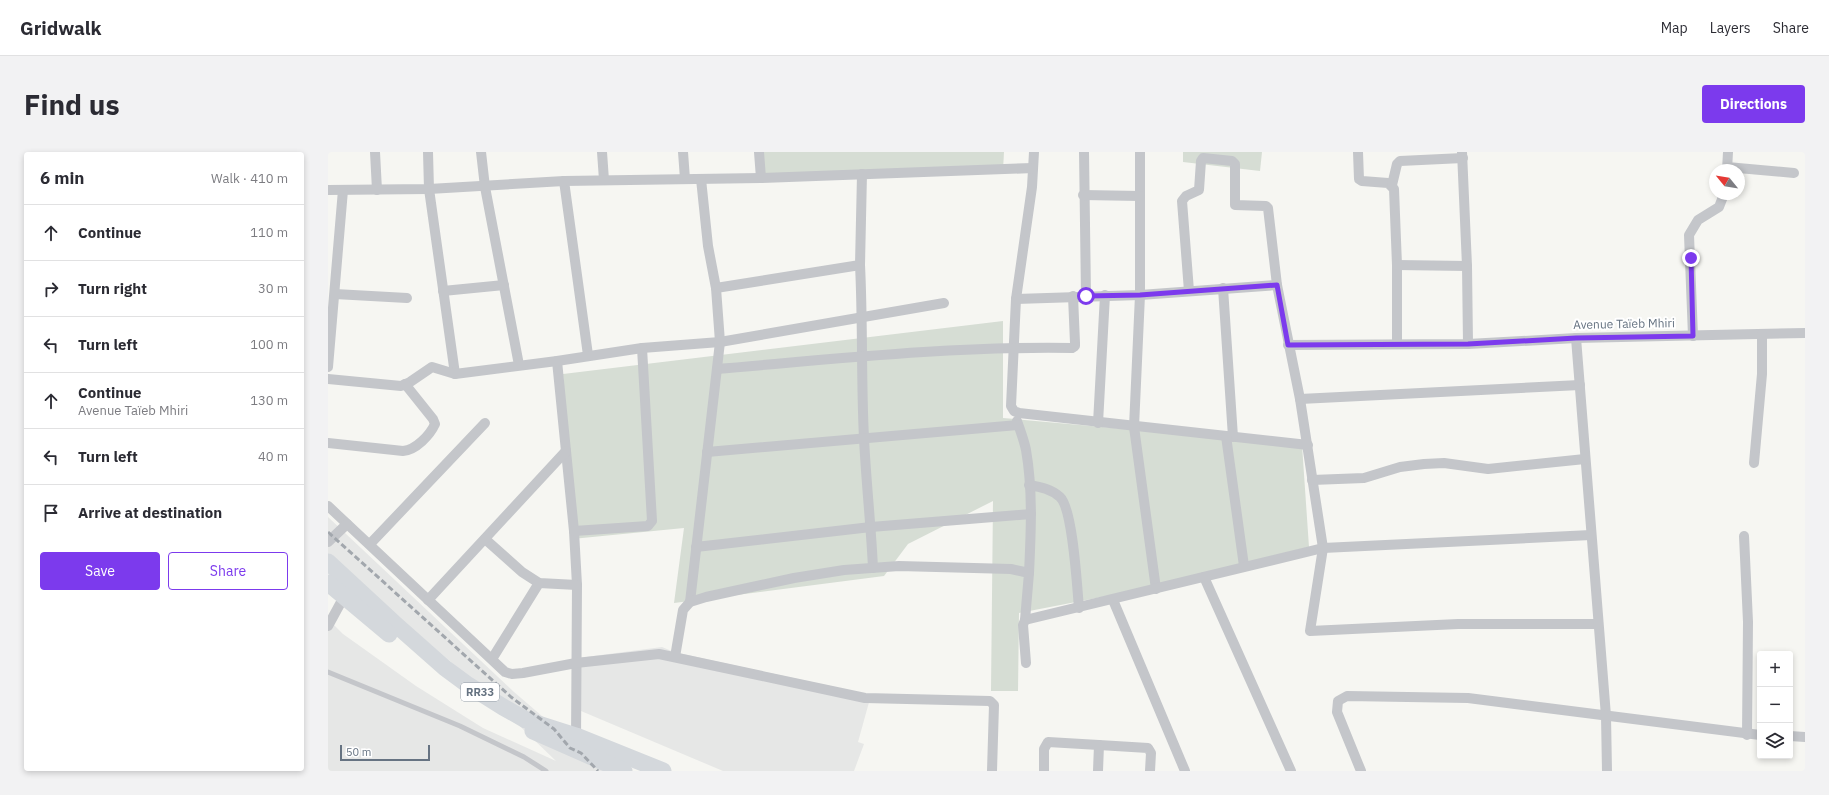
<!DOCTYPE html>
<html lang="en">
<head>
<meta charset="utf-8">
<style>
	body { margin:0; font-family:"IBM Plex Sans",sans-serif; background:#f2f2f3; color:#2b2b33 }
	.controls { position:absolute; right:12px; bottom:12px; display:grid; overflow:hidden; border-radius:4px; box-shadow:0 2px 6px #0003 }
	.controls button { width:36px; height:36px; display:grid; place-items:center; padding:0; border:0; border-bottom:1px solid #e1e1e2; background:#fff; color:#2b2b33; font:20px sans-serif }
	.compass { position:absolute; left:1381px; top:12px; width:36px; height:36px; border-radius:50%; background:#fff; box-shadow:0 2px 6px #0003; rotate:300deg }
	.scale { position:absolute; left:12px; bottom:10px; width:90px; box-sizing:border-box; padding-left:4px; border:2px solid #667382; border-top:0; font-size:11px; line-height:14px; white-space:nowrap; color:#667382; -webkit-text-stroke:3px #fff; paint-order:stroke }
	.stop { position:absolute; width:12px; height:12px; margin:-9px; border:3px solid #7c3aed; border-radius:50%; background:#fff }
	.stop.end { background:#7c3aed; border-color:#fff; box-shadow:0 1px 4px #0008 }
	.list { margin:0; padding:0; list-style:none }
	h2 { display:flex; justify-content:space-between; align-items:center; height:52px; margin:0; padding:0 16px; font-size:17px }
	h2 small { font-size:13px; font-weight:400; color:#7c7c81 }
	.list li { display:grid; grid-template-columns:26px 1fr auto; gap:12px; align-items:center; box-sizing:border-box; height:56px; padding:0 16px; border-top:1px solid #e1e1e2 }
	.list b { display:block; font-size:15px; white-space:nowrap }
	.list p { margin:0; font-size:13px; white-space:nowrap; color:#7c7c81 }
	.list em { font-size:13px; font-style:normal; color:#7c7c81 }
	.actions { display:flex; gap:8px; padding:12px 16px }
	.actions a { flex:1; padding:9px 0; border:1px solid #7c3aed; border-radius:4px; text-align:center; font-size:14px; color:#7c3aed }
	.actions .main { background:#7c3aed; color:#fff }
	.icon { flex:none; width:22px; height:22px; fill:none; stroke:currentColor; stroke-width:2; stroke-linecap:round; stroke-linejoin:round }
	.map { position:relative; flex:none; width:1477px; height:619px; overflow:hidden; border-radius:4px }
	header { display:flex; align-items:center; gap:24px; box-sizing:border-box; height:56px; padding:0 20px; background:#fff; border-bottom:1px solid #e1e1e2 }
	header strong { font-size:19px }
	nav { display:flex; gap:22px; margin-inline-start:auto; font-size:14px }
	.intro { display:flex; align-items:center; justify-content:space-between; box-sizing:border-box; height:96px; padding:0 24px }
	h1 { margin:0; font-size:28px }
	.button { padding:10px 18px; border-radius:4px; background:#7c3aed; color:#fff; font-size:14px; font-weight:700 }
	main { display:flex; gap:24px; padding:0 24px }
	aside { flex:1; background:#fff; border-radius:4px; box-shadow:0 2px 6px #0003 }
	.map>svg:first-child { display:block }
	.built { fill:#e6e7e6 }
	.green { fill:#d6ddd4 }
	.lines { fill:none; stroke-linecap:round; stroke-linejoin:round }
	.lane { stroke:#c4c6ca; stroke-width:5 }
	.street { stroke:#c4c6ca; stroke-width:10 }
	.highway { stroke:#d4d8dc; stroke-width:17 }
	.rail { stroke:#a2a7ad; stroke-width:3; stroke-dasharray:6 3; stroke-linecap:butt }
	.route { stroke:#7c3aed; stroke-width:5 }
	.labels { text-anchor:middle; stroke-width:4; stroke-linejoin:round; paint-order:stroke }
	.shield { fill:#fff; stroke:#949da8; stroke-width:1 }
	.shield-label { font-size:11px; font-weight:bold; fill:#667382 }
	.street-label { font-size:12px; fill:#667382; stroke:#fff }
</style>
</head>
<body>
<header>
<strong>Gridwalk</strong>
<nav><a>Map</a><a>Layers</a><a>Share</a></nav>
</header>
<div class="intro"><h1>Find us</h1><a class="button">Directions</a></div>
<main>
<aside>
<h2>6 min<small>Walk · 410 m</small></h2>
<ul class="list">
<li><svg class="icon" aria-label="ahead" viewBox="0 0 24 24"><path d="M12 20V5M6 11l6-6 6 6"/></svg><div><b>Continue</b></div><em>110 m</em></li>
<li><svg class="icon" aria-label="right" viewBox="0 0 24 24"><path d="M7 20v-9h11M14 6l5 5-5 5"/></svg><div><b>Turn right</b></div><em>30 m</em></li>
<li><svg class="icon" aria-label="left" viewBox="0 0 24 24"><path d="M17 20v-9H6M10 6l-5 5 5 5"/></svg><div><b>Turn left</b></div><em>100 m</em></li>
<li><svg class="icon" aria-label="ahead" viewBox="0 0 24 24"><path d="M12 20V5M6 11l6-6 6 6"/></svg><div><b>Continue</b><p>Avenue Taïeb Mhiri</p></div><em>130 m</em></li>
<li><svg class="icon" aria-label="left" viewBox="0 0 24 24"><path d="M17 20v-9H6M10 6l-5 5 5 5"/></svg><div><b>Turn left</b></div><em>40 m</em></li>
<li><svg class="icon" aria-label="arrive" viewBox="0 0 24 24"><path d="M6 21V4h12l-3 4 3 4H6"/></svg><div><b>Arrive at destination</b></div></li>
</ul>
<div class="actions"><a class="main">Save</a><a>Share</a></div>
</aside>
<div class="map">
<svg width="1477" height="619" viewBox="0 0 1477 619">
	<rect width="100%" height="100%" fill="#f6f6f2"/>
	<g class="built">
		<polygon points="0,365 186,540 278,619 0,619 0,467 15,482 88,534 155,576 228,609 143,527 0,405"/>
		<polygon points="334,495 346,500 543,543 530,590 536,592 526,619 395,619 253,559 250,506"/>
	</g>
	<g class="green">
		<polygon points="429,0 676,0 675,18 429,22"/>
		<polygon points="855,0 934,0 932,19 855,10"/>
		<polygon points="675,169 675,266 974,293 981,395 784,443 691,461 690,539 663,539 665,349 580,392 556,424 346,451 356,376 244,387 235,222"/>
	</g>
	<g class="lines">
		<polyline class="lane" points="0,520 132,574 196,605 218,619"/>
		<g class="street">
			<polyline points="47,0 49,38"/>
			<polyline points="100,0 101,37 127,222"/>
			<polyline points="153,0 157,35 191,213"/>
			<polyline points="274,0 276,28"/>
			<polyline points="355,0 357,27"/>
			<polyline points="431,0 433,26"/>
			<polyline points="706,0 704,35 688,147 683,254 686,259 691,261 980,293"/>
			<polyline points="756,0 758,144"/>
			<polyline points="812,0 812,143 806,275 828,437"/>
			<polyline points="1030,0 1031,27 1034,29 1060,31 1066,37 1069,113 1069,192"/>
			<polyline points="1134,0 1139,114 1140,192"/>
			<polyline points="1399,15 1466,21"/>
			<polyline points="1399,18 1400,0"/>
			<polyline points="236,29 260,203"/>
			<polyline points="1064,33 1069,12 1072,9 1135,6"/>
			<polyline points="0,38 101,37 236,29 433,26 705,16"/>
			<polyline points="755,43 812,44"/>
			<path d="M 532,113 C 535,171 533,228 536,286 C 538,329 543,373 545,416"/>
			<polyline points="1069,113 1139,114"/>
			<polyline points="388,136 532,113 534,22"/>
			<polyline points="895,136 905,285"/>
			<polyline points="115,139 176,133"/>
			<polyline points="861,139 854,49 858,44 871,38 873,9 875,6 904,9 907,12 907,53 938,54 940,56 949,133 972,247 995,396 982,479 1130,472 1270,472"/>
			<polyline points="7,142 79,146"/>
			<polyline points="688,147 812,143 949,133"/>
			<polyline points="1365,184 1361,83 1370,68 1391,55 1396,42"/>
			<polyline points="1248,186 1278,564 1279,619"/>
			<polyline points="960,193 1140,192 1248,186 1477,181"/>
			<polyline points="229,209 246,379 249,433 248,589"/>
			<polyline points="0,215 15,38"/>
			<path d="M 389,217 C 507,207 626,194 744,196 L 747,194 L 747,191 L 745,144"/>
			<polyline points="0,227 73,234 82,230 104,215 127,222 229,209 314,196 392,190 616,151"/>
			<polyline points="972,247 1252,233"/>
			<path d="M 689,269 C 692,278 696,288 698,298 C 705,338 703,380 701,421"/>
			<polyline points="770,271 777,143"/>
			<polyline points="898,284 916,414"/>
			<path d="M 0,291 L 75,299 C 88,298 102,283 107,272 L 105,267 L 77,232"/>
			<polyline points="379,300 690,273"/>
			<polyline points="1426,311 1434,222 1434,182"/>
			<polyline points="984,328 1036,326 1072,315 1096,312 1116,311 1160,317 1257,307"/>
			<path d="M 701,333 C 713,335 723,337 732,345 C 745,357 749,435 751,456"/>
			<polyline points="0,354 177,520 184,522 195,521 248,511 331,502 537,546 662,549 666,553 664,619"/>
			<polyline points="246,379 320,374 324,369 314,196"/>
			<polyline points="1416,384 1420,470 1419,583"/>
			<polyline points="157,387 194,420 211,431 249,433"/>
			<polyline points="0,390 19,372"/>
			<polyline points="42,392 157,271"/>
			<polyline points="368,395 543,375 703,362"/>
			<polyline points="876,425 963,619"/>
			<polyline points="100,448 238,299"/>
			<polyline points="785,448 857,619"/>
			<polyline points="362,450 392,190 388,136 380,94 373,27"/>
			<polyline points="0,474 18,441"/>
			<polyline points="347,505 355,458 362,450 378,445 466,426 516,418 571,414 683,417 701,421 697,468"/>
			<polyline points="164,507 211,431"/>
			<polyline points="698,511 695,473 697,468 995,396 1263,383"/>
			<polyline points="1462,584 1477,585"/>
			<polyline points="771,593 820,596 823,601 822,619"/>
			<polyline points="716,619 716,597 720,590 771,593 770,619"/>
			<polyline points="1033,619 1009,560 1010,549 1019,544 1140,546 1432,583"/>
		</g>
		<g class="highway">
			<polyline points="0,410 66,471 117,516 140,533 175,555 198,568 248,584 335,619"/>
			<polyline points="0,431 61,482"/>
			<polyline points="205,579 296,619"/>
		</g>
		<polyline class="rail" points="0,380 183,545 226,577 242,596 253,601 270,619"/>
	</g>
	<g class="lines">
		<polyline class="route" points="758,144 812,143 949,133 960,193 1140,192 1248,186 1365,184 1363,106"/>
	</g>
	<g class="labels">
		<rect class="shield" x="133" y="531" width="38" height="18" rx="3"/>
		<g class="shield-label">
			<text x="152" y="544">RR33</text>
		</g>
		<g class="street-label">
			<text transform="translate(1296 172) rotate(-1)" y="4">Avenue Taïeb Mhiri</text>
		</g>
	</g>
</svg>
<div class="controls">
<button>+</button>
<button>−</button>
<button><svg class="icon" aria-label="layers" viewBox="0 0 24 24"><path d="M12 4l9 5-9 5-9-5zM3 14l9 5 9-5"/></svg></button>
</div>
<svg class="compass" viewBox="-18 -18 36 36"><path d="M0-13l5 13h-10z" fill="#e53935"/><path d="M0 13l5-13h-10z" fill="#7c7c81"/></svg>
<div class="scale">50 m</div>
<div class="stop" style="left:758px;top:144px"></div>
<div class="stop end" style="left:1363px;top:106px"></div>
</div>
</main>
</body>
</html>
